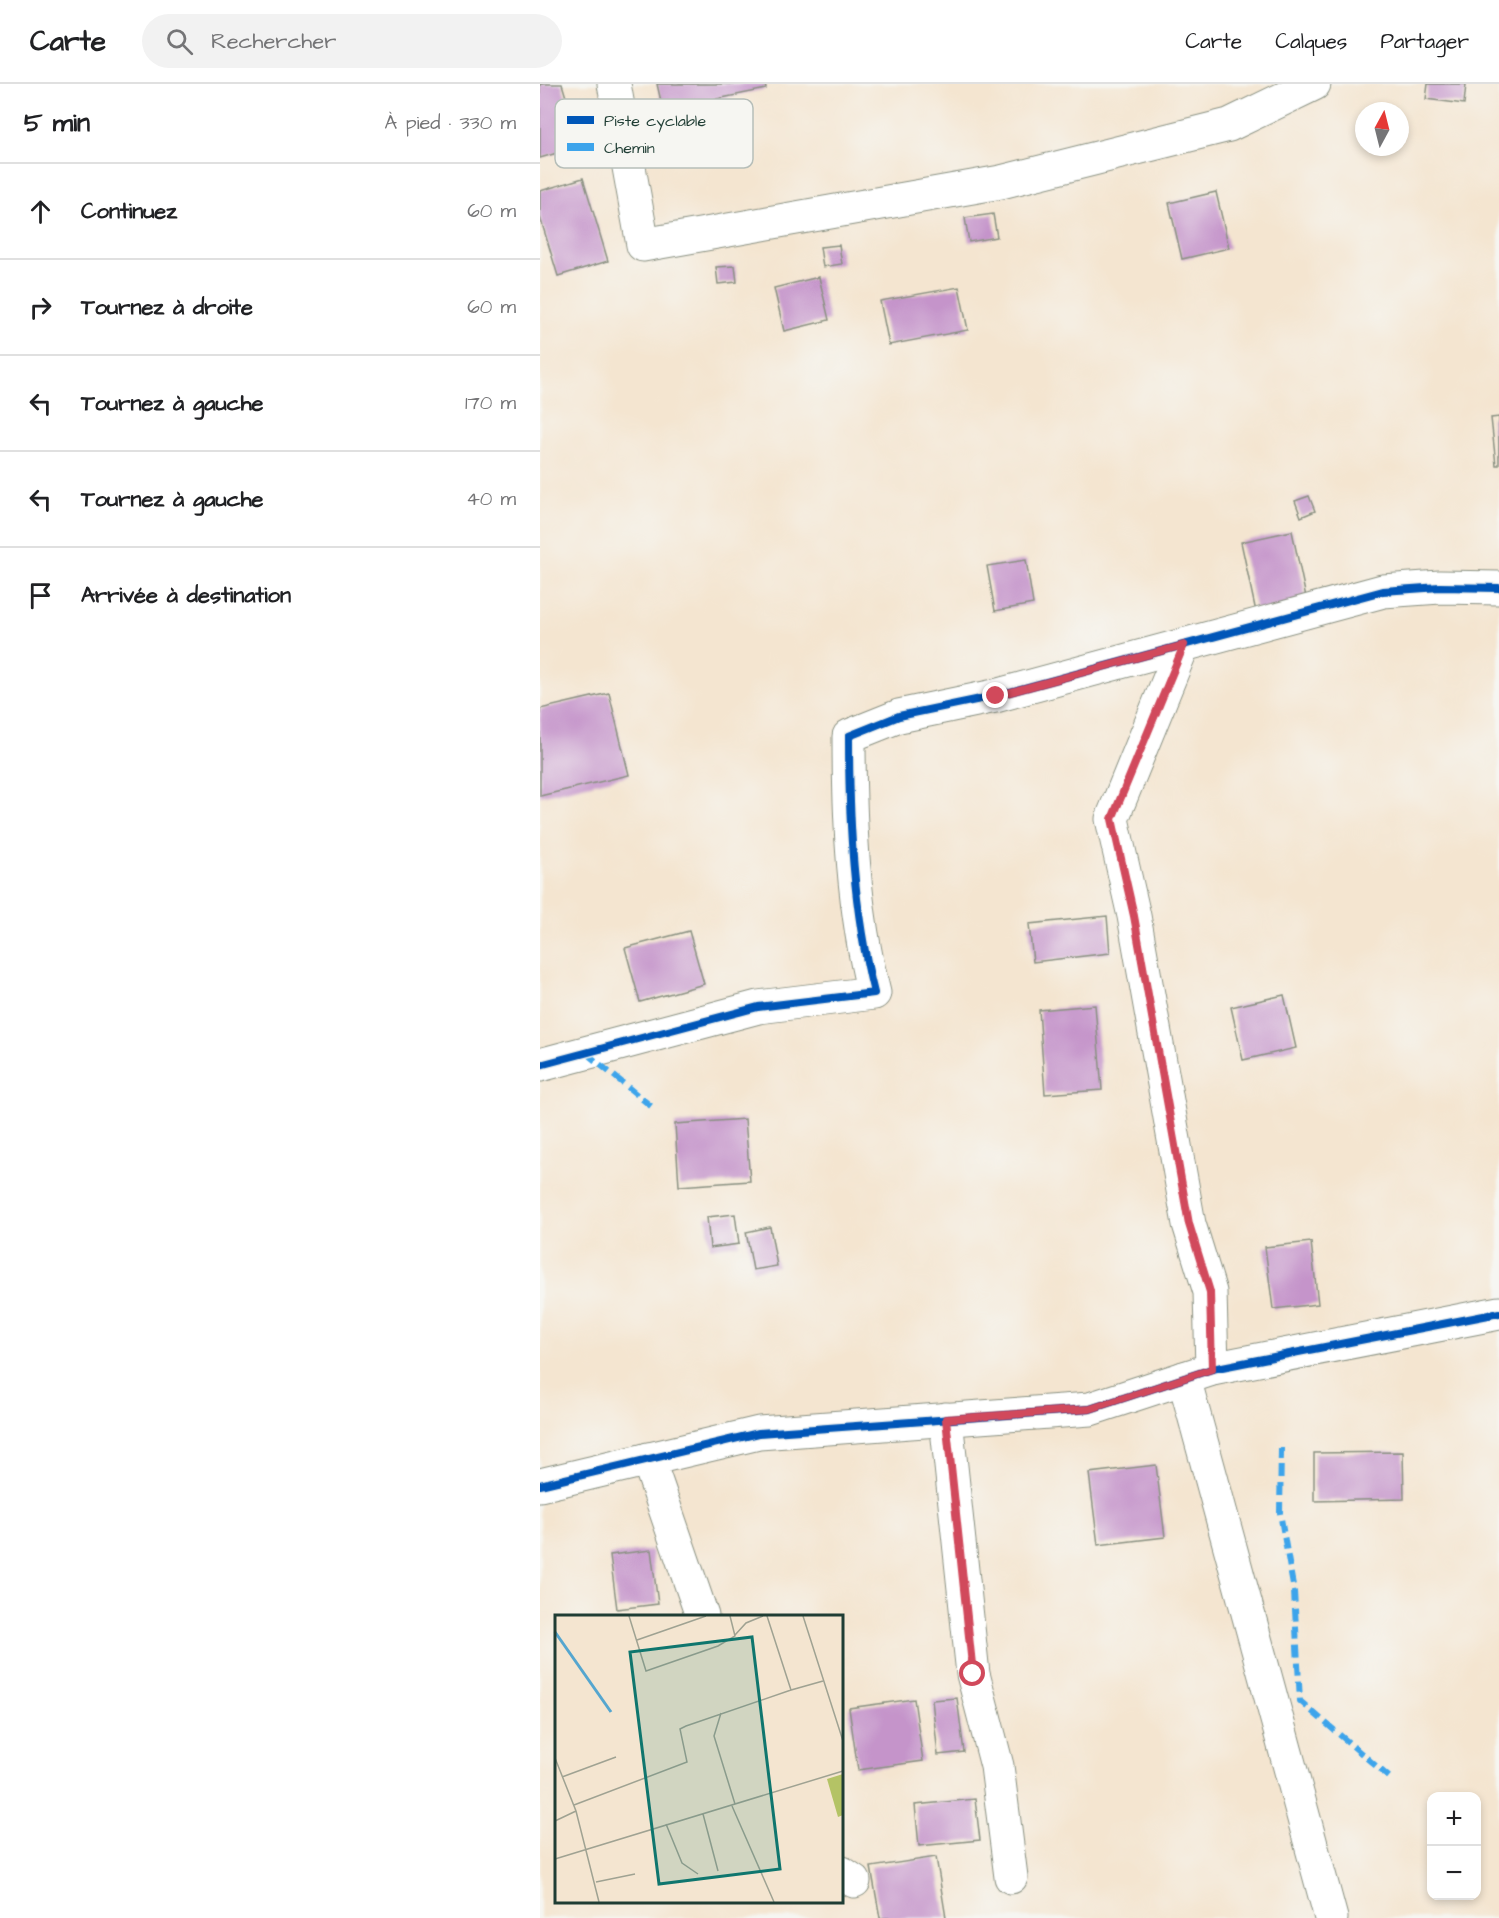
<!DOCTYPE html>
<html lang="fr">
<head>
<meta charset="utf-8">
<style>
	body { margin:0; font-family:"Architects Daughter",sans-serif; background:#f2f2f2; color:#202124 }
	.controls { position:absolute; right:18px; bottom:18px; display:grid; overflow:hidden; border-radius:12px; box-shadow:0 3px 9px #0003 }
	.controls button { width:54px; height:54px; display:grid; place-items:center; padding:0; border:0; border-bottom:2px solid #e0e0e0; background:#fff; color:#202124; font:30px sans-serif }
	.compass { position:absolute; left:815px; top:18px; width:54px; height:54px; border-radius:50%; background:#fff; box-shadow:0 3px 9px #0003; rotate:7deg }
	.stop { position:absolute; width:18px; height:18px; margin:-14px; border:4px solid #d1495b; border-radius:50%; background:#fff }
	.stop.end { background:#d1495b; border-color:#fff; box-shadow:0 2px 6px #0008 }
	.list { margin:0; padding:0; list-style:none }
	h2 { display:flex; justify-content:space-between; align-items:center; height:78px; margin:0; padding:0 24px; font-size:26px }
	h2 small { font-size:20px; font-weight:400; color:#757577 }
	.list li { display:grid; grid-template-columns:39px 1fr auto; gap:18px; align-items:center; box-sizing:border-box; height:96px; padding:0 24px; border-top:2px solid #e0e0e0 }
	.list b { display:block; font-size:22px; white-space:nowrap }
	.list em { font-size:20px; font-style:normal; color:#757577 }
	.icon { flex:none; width:33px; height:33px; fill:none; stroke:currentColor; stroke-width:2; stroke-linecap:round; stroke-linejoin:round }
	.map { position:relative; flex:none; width:959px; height:1834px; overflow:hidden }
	header { display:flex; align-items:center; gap:36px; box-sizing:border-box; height:84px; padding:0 30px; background:#fff; border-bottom:2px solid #e0e0e0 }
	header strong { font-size:28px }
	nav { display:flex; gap:33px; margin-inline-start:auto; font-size:21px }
	.search { width:420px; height:54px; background:#f2f2f2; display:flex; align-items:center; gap:15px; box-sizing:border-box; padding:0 21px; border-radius:33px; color:#757577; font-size:22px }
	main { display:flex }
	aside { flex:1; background:#fff }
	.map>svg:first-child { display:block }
	.building { fill:#c594ca }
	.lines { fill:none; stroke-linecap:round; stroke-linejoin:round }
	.minor-casing { stroke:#8a9182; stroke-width:35 }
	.minor { stroke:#fff; stroke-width:33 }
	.quiet { stroke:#3da4eb; stroke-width:6; stroke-dasharray:12 6; stroke-linecap:butt }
	.cycleway-casing { stroke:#f6f6f2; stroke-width:11 }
	.cycleway { stroke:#0057b8; stroke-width:8 }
	.route { stroke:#d1495b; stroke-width:8 }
	.inset-river { fill:none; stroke:#55a6cf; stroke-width:3 }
	.inset-road { fill:none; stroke:#9fa292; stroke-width:1.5 }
	.view { fill:#0f766e; fill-opacity:0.15; stroke:#0f766e; stroke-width:3 }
	.inset-edge { fill:none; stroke:#1f3d34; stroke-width:3 }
	.key { fill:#f6f6f2; stroke:#b6beb9; stroke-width:1.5 }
	.key-label { font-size:16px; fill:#1f3d34 }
</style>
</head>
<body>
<header>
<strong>Carte</strong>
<div class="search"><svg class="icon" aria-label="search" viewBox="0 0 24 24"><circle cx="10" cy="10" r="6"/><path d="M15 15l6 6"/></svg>Rechercher</div>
<nav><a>Carte</a><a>Calques</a><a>Partager</a></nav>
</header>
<main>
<aside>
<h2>5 min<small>À pied · 330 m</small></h2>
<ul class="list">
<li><svg class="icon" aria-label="ahead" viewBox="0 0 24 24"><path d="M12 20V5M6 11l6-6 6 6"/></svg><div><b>Continuez</b></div><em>60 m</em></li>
<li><svg class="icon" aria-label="right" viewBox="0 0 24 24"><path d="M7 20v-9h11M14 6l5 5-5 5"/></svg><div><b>Tournez à droite</b></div><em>60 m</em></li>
<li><svg class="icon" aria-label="left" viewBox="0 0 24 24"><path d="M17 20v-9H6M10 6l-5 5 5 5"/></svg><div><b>Tournez à gauche</b></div><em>170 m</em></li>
<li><svg class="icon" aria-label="left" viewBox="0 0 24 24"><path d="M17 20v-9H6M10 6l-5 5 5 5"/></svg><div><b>Tournez à gauche</b></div><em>40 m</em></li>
<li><svg class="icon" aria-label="arrive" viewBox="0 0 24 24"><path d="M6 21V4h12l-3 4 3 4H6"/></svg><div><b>Arrivée à destination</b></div></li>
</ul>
</aside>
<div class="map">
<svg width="959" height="1834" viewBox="0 0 959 1834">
	<rect width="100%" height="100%" fill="#f6f6f2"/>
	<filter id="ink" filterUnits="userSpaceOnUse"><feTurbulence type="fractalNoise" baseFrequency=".0167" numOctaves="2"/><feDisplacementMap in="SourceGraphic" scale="12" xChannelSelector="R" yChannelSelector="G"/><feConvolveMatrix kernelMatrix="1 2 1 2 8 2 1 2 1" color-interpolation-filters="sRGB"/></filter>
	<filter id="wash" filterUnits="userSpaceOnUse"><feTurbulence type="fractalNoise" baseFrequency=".008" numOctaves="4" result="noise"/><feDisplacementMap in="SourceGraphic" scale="24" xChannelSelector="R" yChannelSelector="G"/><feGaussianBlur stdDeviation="1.35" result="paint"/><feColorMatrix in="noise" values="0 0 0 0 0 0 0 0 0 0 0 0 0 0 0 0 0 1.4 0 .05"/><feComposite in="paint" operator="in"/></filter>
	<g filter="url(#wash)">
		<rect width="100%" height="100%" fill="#f4e5d0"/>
		<g id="blocks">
			<g class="building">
				<polygon points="0,0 22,0 41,62 0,74"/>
				<polygon points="117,0 225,0 226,5 123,26"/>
				<polygon points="888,0 926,0 924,20 886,15"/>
				<polygon points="43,94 68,177 18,192 0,133 0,107"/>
				<polygon points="676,108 689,164 642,175 629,119"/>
				<polygon points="453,130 457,153 429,158 425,134"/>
				<polygon points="299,161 302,180 283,183 280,163"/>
				<polygon points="195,182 197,198 178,200 176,183"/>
				<polygon points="279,193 289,236 244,247 234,204"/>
				<polygon points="419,203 428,246 349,261 340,217"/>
				<polygon points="959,333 959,381 956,381 951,334"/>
				<polygon points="769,412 775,427 761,433 755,417"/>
				<polygon points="752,447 767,518 716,528 701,458"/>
				<polygon points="486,476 493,520 455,527 447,482"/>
				<polygon points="69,609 89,691 0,712 0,625"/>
				<polygon points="567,832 570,869 493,878 489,840"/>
				<polygon points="149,847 164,900 100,918 85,864"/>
				<polygon points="744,911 756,964 703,976 691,923"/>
				<polygon points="555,921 562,1006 505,1010 499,926"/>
				<polygon points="205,1035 210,1097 139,1102 135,1040"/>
				<polygon points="195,1130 199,1160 170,1164 167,1133"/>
				<polygon points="230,1143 237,1182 213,1186 206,1148"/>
				<polygon points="771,1158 778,1220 733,1225 725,1163"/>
				<polygon points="863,1368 864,1415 774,1417 774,1369"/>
				<polygon points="616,1381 625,1453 558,1461 549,1389"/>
				<polygon points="111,1466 118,1520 77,1525 70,1471"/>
				<polygon points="417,1614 424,1668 398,1671 392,1616"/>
				<polygon points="374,1615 383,1677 318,1686 309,1624"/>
				<polygon points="435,1715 440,1756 379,1762 375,1721"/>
				<polygon points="396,1773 406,1834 340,1834 331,1783"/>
			</g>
		</g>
	</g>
	<g filter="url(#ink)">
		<use href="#blocks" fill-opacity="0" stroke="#8a9182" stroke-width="1.5"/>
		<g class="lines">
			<g class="minor-casing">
				<g id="minor">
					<polyline points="74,0 103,161 461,98 689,41 774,0"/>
					<polyline points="643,561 572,735 594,832 649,1140 670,1208 672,1285"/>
					<path d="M 0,981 L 218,923 L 334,909 C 313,825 309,738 309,652 L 359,632 L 455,612 L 843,507 L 900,503 L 959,504"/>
					<polyline points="644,1294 791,1834"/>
					<polyline points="406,1335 433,1590 457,1682 471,1793"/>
					<polyline points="108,1375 162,1532"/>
					<polyline points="0,1401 219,1349 550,1325 672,1285 959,1229"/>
					<polyline points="302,1789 314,1797"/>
				</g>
			</g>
			<use href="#minor" class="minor"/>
			<g class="quiet">
				<polyline points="46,969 112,1023"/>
				<polyline points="741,1364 740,1429 754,1507 760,1617 849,1693"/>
			</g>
			<g class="cycleway-casing">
				<g id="cycleway">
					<path d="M 0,981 L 218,923 L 334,909 C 313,825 309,738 309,652 L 359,632 L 455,612 L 843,507 L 900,503 L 959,504"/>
					<polyline points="0,1401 219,1349 550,1325 672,1285 959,1229"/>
				</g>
			</g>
			<use href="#cycleway" class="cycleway"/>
		</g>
	</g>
	<g class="lines" filter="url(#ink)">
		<polyline class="route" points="433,1590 406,1335 550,1325 672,1285 670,1208 649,1140 594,832 572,735 644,561 456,612"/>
	</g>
	<g transform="translate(15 1531)">
		<rect width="288" height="288" fill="#f4e5d0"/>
		<path d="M 288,159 L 288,200 L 283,202 L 272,164 Z" fill="#b4c365"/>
		<path class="inset-river" d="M 0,17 L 56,97"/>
		<path class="inset-road" d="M 74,1 L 91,56 L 163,31 L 180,21 L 175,1M 212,1 L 236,75 L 268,66M 248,1 L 288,126M 180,20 L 191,8 L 208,1M 82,25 L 151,1M 166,98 L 159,121 L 180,189M 0,143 L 21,196 L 44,287M 7,162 L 61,142M 19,190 L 132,147 L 125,114 L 131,111 L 236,75M 177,191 L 219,287M 148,199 L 163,256M 0,206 L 21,196M 111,209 L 127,248 L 143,259M 0,244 L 288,156M 41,267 L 80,259"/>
		<path class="view" d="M 197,22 L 225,254 L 104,269 L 75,37 Z"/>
		<rect width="288" height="288" class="inset-edge"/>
	</g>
	<rect x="15" y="15" width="198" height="69" rx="9" class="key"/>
	<rect x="27" y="32" width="27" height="8" fill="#0057b8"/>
	<rect x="27" y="59" width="27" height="8" fill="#3da4eb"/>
	<g class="key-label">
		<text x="64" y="42">Piste cyclable</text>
		<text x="64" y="69">Chemin</text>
	</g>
</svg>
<div class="controls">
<button>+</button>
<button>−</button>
</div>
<svg class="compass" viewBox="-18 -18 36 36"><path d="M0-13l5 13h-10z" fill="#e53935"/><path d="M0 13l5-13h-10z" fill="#757577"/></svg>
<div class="stop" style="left:433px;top:1590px"></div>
<div class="stop end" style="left:456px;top:612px"></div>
</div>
</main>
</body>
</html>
